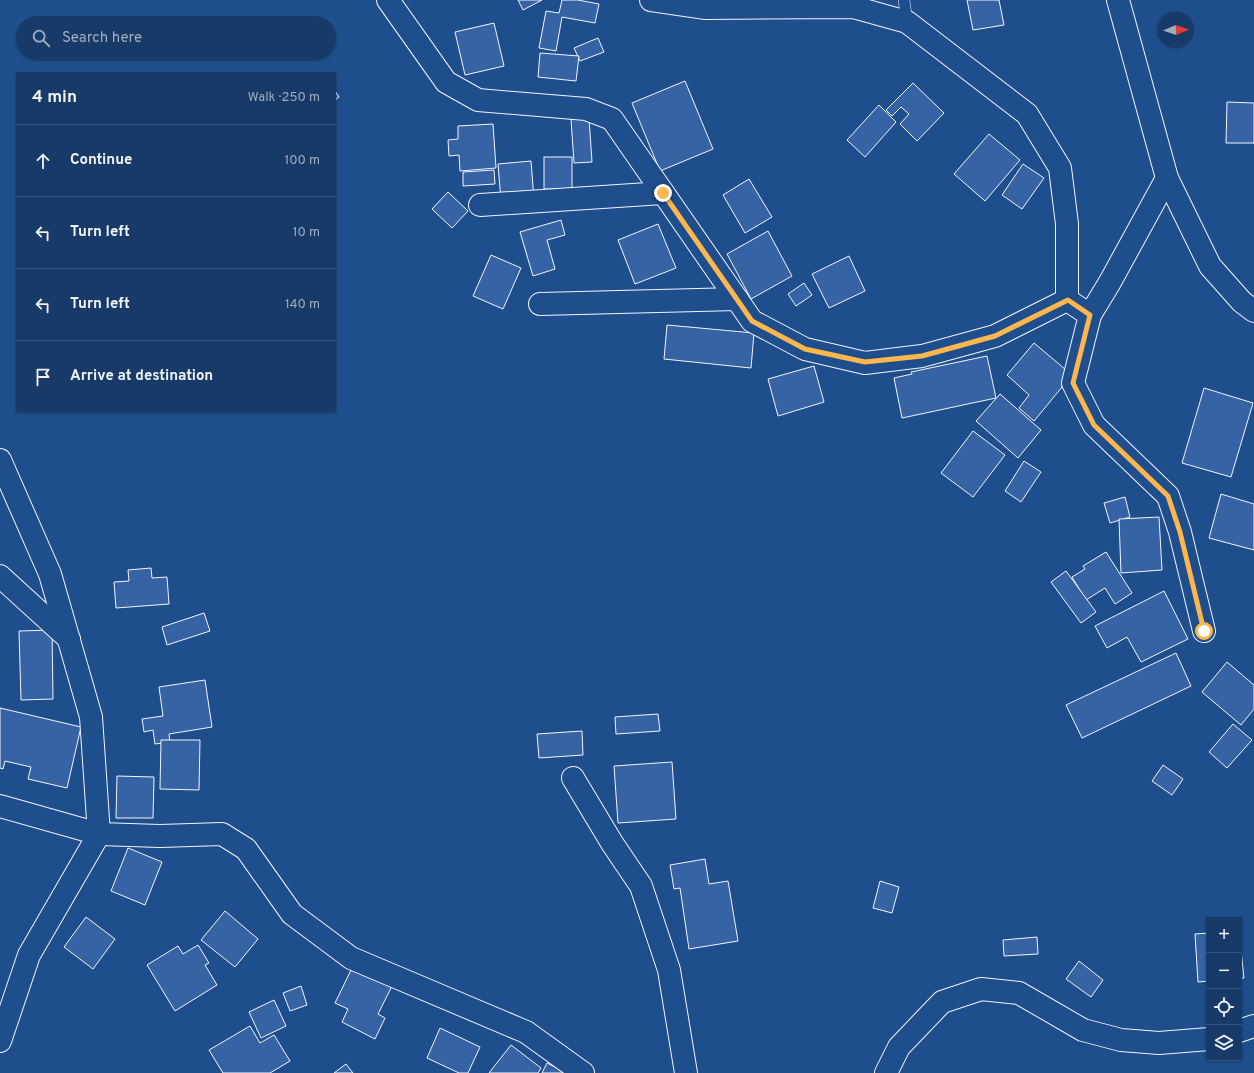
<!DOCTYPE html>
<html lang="en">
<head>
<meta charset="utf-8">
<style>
	body { margin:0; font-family:Overpass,sans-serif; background:#20416f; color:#f1f3f6 }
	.controls { position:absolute; right:12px; bottom:12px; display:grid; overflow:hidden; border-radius:0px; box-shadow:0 1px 3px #0004 }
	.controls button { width:36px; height:36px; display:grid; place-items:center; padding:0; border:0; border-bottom:1px solid #36547d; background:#173a69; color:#f1f3f6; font:20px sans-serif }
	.compass { position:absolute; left:1158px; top:12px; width:36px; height:36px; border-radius:50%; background:#173a69; box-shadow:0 1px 3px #0004; rotate:88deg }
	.stop { position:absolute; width:12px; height:12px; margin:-9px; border:3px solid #ffb74d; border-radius:50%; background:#fff }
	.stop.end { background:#ffb74d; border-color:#fff; box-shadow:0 1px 4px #0008 }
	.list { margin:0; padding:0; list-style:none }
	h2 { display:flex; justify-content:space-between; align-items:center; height:52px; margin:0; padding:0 16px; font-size:17px }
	h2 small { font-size:13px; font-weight:400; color:#9eadc0 }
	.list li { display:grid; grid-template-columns:26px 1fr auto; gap:12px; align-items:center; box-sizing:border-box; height:72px; padding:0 16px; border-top:1px solid #36547d }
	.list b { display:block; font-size:15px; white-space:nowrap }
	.list em { font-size:13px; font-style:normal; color:#9eadc0 }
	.icon { flex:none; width:22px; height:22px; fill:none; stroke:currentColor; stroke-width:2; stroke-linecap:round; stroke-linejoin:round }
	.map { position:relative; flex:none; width:1254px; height:1073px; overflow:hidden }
	.search { position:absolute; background:#173a69; box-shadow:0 1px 3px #0004; left:16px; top:16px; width:320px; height:44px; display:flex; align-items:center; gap:10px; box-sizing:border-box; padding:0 14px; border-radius:22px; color:#9eadc0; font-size:15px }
	.panel { position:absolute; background:#173a69; box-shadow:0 1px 3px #0004; left:16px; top:72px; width:320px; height:340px; border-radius:0px }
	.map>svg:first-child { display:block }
	.building { fill:#3563a3; stroke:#f2f6ff }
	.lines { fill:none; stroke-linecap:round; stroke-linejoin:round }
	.lane-casing { stroke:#f2f6ff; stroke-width:12 }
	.street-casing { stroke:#f2f6ff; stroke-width:24 }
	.secondary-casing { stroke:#f2f6ff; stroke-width:24 }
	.lane { stroke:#1f4e8c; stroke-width:11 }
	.street { stroke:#1f4e8c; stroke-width:22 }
	.secondary { stroke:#1f4e8c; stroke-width:22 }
	.route { stroke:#ffb74d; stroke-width:5 }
</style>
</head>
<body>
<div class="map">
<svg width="1254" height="1073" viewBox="0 0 1254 1073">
	<rect width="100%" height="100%" fill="#1f4e8c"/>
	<g class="building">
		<polygon points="518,0 542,0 523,10"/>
		<polygon points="562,0 578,0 599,4 595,23 562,17 556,51 539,48 546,11 559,13"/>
		<polygon points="967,0 999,0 1004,25 973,30"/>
		<polygon points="494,23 504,66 465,75 455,32"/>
		<polygon points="598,38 604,52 580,61 574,48"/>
		<polygon points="540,53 579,56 576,81 538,77"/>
		<polygon points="685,81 713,149 660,171 632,103"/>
		<polygon points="913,83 944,113 917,141 900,124 909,114 901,107 892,116 886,110"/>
		<polygon points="335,91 339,97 335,100"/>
		<polygon points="1227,102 1254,103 1254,143 1226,143"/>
		<polygon points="879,105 896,122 865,157 847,140"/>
		<polygon points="589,118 592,162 574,163 571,119"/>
		<polygon points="493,124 496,168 460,171 459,155 449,156 448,140 458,139 458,126"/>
		<polygon points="989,134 1020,160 985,201 954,174"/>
		<rect x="544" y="157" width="28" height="32"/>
		<polygon points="531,161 534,199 501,201 498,164"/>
		<polygon points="1023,164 1044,178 1022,209 1002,195"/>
		<polygon points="494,170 495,184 463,186 463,172"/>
		<polygon points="749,179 772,217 745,233 723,195"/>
		<polygon points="448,192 468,211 452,228 432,209"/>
		<polygon points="561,220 565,235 547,240 555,269 533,276 520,232"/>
		<polygon points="658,224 676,268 635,284 618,240"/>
		<polygon points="768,231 792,276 751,299 727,254"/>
		<polygon points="491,255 521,268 503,309 473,296"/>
		<polygon points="849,256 865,291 829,308 812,274"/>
		<polygon points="804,283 812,295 796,306 788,294"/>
		<polygon points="667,325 754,333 751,368 664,359"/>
		<polygon points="1034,343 1072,375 1034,421 1019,408 1029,395 1007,375"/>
		<polygon points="987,356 996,398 902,418 894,378 912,374 911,372"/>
		<polygon points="814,366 824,402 778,416 768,379"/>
		<polygon points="1204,388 1253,403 1231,477 1182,463"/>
		<polygon points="1000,394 1041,430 1018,458 976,421"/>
		<polygon points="973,431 1005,455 973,497 941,473"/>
		<polygon points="1024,461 1041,472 1021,502 1005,491"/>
		<polygon points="1221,494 1254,504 1254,550 1209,538"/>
		<polygon points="1125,497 1130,517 1110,523 1104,503"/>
		<polygon points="1159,517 1162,570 1121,573 1119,519"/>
		<polygon points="1106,552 1132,593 1115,604 1105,588 1086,600 1072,577 1085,569 1083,566"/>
		<polygon points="151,568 152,578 167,577 169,604 116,608 114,582 129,581 128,570"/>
		<polygon points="1066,571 1096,612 1081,623 1051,582"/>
		<polygon points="1164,591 1188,639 1141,662 1127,637 1107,648 1095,626"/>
		<polygon points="204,613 210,631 167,645 162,627"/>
		<polygon points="52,630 53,699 21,700 19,631"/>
		<polygon points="1176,653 1191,686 1082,738 1066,705"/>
		<polygon points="1227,662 1254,685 1254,709 1241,725 1202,692"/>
		<polygon points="205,680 212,727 169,734 170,742 155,744 153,730 144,732 142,719 163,716 159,687"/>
		<polygon points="0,708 81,727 67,788 28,779 31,767 5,761 3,769 0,768"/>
		<polygon points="658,714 660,731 616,734 615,717"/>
		<polygon points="1233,724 1252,740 1227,768 1209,752"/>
		<polygon points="582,731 583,755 539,758 537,734"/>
		<polygon points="161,740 200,740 199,790 160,789"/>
		<polygon points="672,762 676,819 618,823 614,766"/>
		<polygon points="1163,765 1183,779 1172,795 1152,781"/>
		<polygon points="117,776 154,777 153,818 116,818"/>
		<polygon points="128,848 162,862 145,905 111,891"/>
		<polygon points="705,859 709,884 728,881 738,941 689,949 680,888 674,889 670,865"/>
		<polygon points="880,881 899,887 892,913 873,908"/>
		<polygon points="225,911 258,939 235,967 201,940"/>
		<polygon points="86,917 115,939 93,969 64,947"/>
		<polygon points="1239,931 1244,978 1239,979"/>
		<polygon points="1209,933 1209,981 1198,982 1195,934"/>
		<polygon points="1037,937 1038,954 1004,956 1003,940"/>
		<polygon points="198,945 209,963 205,965 217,985 175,1011 147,965 178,946 183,954"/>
		<polygon points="1079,961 1103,980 1091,997 1066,979"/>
		<polygon points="353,966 392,986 378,1014 385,1018 375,1039 342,1022 348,1009 335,1003"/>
		<polygon points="301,986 307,1005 290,1011 283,993"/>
		<polygon points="274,1000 286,1026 261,1038 249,1012"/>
		<polygon points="250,1026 260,1043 274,1035 290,1061 270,1073 223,1073 209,1050"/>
		<polygon points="440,1028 480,1047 468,1073 459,1073 427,1058"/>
		<polygon points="511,1045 541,1068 538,1073 489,1073"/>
		<polygon points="547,1063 567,1073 542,1073"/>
		<polygon points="346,1064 353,1073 334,1073"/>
	</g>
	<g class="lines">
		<g class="lane-casing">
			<polyline id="lane" points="904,0 907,22"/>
		</g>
		<g class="street-casing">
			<g id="street">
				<polyline points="388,0 446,82 478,100 586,109 612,119 752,321 805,349 865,363 922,356 995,336 1067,300 1090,315"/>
				<polyline points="651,0 706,8 853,7 907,22 1027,114 1060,168 1067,224 1067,300"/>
				<polyline points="1167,178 1110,282 1090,315 1073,383 1094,425 1168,496 1180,532 1204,631"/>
				<polyline points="480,205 663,193"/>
				<polyline points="540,304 737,299"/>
				<polyline points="0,460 50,574 91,717 99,834 29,955 0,1041"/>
				<polyline points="0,576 69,639"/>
				<polyline points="573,778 612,843 641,886 669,970 686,1073"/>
				<polyline points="0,806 99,834 160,836 222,834 246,849 292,914 351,958 526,1032 583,1073"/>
			</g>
		</g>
		<g class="secondary-casing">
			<g id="secondary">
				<polyline points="1118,0 1167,178 1210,266 1242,302 1254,311"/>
				<polyline points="1239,1031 1254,1026"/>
				<polyline points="886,1073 899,1047 942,1002 981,989 1019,993 1083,1030 1121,1040 1159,1043 1209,1039"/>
			</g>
		</g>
		<use href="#lane" class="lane"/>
		<use href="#street" class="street"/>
		<use href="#secondary" class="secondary"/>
	</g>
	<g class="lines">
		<polyline class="route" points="663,193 752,321 805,349 865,362 922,356 995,336 1068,300 1090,315 1073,383 1094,425 1168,496 1180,532 1204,631"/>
	</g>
</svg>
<div class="controls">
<button>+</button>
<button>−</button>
<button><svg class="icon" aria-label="locate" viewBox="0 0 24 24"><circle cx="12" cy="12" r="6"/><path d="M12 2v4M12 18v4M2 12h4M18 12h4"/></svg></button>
<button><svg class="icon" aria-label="layers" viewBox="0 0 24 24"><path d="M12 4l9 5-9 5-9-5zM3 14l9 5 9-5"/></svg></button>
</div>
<svg class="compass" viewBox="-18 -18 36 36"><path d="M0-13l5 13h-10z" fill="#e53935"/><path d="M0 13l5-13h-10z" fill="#9eadc0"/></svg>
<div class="stop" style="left:1204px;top:631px"></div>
<div class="stop end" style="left:663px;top:193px"></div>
<div class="search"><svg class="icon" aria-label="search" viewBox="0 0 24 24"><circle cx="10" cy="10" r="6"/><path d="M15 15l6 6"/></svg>Search here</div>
<section class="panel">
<h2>4 min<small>Walk · 250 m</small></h2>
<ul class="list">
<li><svg class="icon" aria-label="ahead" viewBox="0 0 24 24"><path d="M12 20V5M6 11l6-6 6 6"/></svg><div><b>Continue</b></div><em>100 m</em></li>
<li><svg class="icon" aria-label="left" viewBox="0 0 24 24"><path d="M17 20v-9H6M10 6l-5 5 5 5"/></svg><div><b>Turn left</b></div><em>10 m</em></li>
<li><svg class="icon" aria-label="left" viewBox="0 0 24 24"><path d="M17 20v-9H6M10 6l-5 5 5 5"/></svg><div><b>Turn left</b></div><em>140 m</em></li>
<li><svg class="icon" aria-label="arrive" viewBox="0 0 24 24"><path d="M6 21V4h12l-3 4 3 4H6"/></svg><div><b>Arrive at destination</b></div></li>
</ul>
</section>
</div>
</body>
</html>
